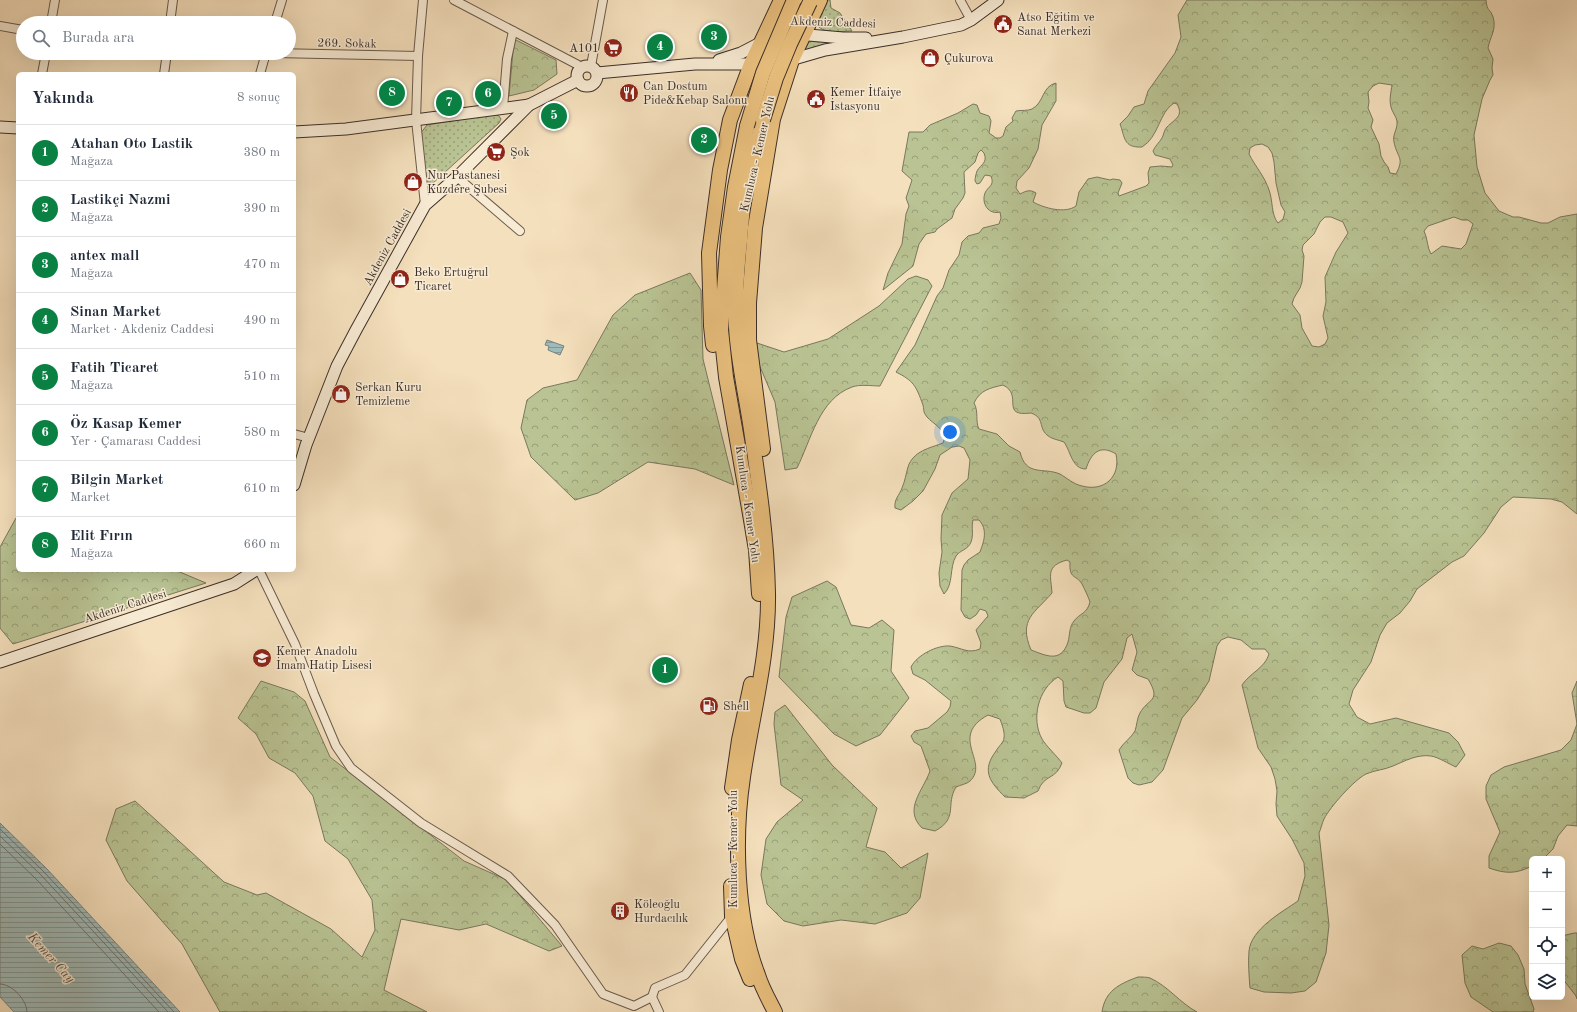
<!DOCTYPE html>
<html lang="tr">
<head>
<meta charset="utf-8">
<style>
	body { margin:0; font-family:"Old Standard TT",serif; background:#f6f6f7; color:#1f2937 }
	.controls { position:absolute; right:12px; bottom:12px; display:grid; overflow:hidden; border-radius:6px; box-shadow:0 4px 16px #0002 }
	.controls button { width:36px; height:36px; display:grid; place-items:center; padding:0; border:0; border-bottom:1px solid #e0e1e3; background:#fff; color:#1f2937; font:20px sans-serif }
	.you { position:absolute; left:950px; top:432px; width:14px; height:14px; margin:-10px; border:3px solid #fff; border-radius:50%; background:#1a73e8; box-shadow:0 0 0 6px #1a73e833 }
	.badge { display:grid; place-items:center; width:26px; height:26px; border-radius:50%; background:#0b8043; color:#fff; font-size:13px; font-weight:700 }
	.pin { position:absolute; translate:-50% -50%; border:2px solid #fff; box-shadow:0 1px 4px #0006 }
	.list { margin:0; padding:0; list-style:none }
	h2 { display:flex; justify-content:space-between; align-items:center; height:52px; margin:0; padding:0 16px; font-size:17px }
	h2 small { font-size:13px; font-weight:400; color:#747a83 }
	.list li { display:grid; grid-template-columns:26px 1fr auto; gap:12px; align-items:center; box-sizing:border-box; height:56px; padding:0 16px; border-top:1px solid #e0e1e3 }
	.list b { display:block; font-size:15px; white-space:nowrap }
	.list p { margin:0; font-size:13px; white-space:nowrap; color:#747a83 }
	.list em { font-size:13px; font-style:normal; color:#747a83 }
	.icon { flex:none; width:22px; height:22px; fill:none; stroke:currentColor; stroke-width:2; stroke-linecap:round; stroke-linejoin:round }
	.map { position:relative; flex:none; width:1577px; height:1012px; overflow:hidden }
	.search { position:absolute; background:#fff; box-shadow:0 4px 16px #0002; left:16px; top:16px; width:280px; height:44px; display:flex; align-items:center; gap:10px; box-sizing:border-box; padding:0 14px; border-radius:22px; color:#747a83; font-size:15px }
	.panel { position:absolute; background:#fff; box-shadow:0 4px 16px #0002; left:16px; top:72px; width:280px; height:500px; border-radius:6px }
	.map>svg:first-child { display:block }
	.grass { fill:url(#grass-dots); stroke:#7a785e }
	.forest { fill:url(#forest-crowns); stroke:#7a785e; fill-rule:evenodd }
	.water { fill:url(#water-rules); stroke:#778380 }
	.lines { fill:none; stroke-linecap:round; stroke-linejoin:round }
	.shore { stroke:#6d7471; stroke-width:1 }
	.street-casing { stroke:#6a5a4d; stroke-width:10 }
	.secondary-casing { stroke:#3b2e28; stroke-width:13 }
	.highway-casing { stroke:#3b2e28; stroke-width:16 }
	.street { stroke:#f8ebd4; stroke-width:8 }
	.secondary { stroke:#f8ebd4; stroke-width:11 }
	.highway { stroke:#eac07e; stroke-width:14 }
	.highway-bridge-casing { stroke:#3b2e28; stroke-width:16; stroke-linecap:butt }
	.highway-bridge { stroke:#eac07e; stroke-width:14 }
	.labels { text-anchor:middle; stroke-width:3; stroke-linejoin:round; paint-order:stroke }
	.poi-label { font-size:12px; fill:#3b2e28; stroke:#f8ebd4; text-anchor:start }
	.street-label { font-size:12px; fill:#3b2e28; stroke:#f8ebd4 }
	.water-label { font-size:13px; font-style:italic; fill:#54514c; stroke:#f8ebd4 }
</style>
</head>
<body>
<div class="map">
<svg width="1577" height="1012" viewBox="0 0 1577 1012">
	<defs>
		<pattern id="grass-dots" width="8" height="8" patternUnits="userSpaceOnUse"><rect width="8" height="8" fill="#b9c393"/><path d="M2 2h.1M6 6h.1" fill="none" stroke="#989f78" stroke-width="1.8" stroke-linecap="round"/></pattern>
		<pattern id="forest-crowns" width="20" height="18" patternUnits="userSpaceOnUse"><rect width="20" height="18" fill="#b9c393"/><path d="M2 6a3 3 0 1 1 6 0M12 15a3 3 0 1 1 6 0" fill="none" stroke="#989f78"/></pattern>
		<pattern id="water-rules" width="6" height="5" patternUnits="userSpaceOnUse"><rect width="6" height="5" fill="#9fbbba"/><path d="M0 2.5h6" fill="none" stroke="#839897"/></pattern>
	</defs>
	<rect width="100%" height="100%" fill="#f5e0bd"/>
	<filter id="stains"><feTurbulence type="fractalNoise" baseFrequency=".005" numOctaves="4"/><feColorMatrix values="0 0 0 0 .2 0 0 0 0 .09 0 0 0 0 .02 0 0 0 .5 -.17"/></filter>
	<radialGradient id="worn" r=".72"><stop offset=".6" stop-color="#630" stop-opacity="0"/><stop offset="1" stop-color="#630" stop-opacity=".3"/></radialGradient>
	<g class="grass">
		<path d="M 826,0 L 830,0 L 831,8 L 840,13 L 852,31 C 840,31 822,35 816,23 Z"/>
		<polygon points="805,40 837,43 800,53"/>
		<polygon points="494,114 499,116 501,119 499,123 433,183 429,183 424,176 420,134 427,125"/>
	</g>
	<g class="forest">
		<path d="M 1187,0 L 1486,0 C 1487,12 1490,8 1493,17 C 1497,29 1490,37 1488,48 L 1493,59 L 1492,68 L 1493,75 L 1490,80 L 1482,99 L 1474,135 L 1477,167 L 1485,193 L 1499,211 L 1513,217 L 1519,217 L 1541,223 L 1548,223 L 1560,217 L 1577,214 L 1577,514 L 1562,502 L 1551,499 L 1513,497 L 1501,507 L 1484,533 L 1464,556 L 1452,562 L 1417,589 L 1410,601 L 1400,613 L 1387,623 L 1380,635 L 1371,662 L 1353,690 L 1349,704 L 1357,717 L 1370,724 L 1396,718 L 1449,733 L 1458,742 L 1465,755 L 1456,767 C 1449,764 1438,757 1431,756 C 1417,754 1405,761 1393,766 C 1384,770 1375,770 1366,774 C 1354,780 1330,807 1324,819 C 1322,823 1321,829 1319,833 L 1329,925 L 1326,953 L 1316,982 L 1305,991 L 1291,993 L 1264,992 L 1250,988 C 1249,976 1248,963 1249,951 C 1251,929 1282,912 1298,901 L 1305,876 L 1304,863 L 1292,839 L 1277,816 L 1276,804 L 1277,791 L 1275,779 L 1271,767 L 1258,748 L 1242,685 C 1250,673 1265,668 1269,654 L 1265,649 L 1252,649 L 1241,640 L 1228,637 L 1221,640 L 1217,646 L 1209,681 L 1197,700 L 1182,718 L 1163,770 L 1152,782 L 1139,785 L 1133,783 L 1128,778 L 1119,750 C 1123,743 1131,738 1135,731 C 1137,725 1137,718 1140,713 C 1148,698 1162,702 1148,679 L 1137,675 L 1132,670 L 1137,652 L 1132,634 L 1127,638 L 1122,659 L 1104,682 L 1096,708 L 1090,713 L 1084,713 L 1066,707 L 1064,701 L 1063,681 L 1058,677 C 1038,689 1031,719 1042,739 C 1046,746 1057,756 1062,763 C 1056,780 1044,774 1038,791 L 1024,798 L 1005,797 C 990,782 981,771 996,751 C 998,747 1004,742 1004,738 C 1005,732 1002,725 1000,719 L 988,715 C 948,737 990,762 970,781 C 967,784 960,785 956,787 C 945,805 959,818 935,831 L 922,828 C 903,809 923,791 930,771 L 921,746 L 914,742 L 911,736 L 915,731 L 928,728 L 947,712 L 950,707 L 951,701 L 925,680 L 913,674 L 911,667 C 917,655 937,645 950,646 C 962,648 968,654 980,649 L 981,643 L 976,630 L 988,616 L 986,611 L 980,609 L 976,615 L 970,619 L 965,617 L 961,610 L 962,570 L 964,565 L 968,560 L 980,552 C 984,541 988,530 979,520 L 973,520 C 971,528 974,534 971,542 C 968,550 960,550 956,556 C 949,568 954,584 944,594 L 940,586 L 939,573 L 942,552 L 941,539 L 942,515 L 952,493 L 968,479 L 970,460 L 964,448 L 959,446 L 952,447 L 940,455 L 935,469 L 923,491 L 913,501 L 901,510 L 895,508 C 894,499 899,496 902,488 C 905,481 906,474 908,467 C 913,451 930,448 943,443 L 945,437 C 940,424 930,423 925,414 C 923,411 924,408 923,405 C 916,386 914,381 896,372 L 915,345 L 937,296 L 943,288 L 949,270 L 959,255 L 962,242 L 968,236 L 979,233 L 983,228 L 999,224 L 1001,218 L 1000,212 C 989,215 981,204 985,193 C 988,186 995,186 991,176 L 985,175 L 980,183 L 977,184 L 975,181 C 975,178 976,174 977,171 C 981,164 988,163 984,153 L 981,150 L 978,153 L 975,162 L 964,172 L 965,193 L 963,198 L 955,209 L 952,218 L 937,229 L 935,232 L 926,234 L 919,244 L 913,266 L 883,290 L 888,273 L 902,244 L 906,214 L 909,206 L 906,198 L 912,180 L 902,171 L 909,132 L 923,132 L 930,125 L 958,113 L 973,104 L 977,105 L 980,113 L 989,116 L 991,121 L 989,133 L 996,138 L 1000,138 L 1003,136 L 1006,127 L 1013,121 L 1012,118 L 1016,111 C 1021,110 1028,111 1032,109 C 1044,103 1042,86 1056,83 L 1056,101 L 1042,125 L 1038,149 L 1029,168 L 1017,181 L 1016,188 L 1020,194 C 1026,191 1030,189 1036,193 L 1033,202 C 1044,208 1065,214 1076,206 L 1079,192 L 1088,179 L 1097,177 L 1110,180 L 1113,179 L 1120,180 L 1122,183 L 1118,193 L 1119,196 L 1146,186 L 1149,183 L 1148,173 L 1150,167 L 1161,166 L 1172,167 L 1173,165 L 1170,159 L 1155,155 L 1153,151 C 1155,146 1159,143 1162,138 C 1164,134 1164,130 1167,127 C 1175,119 1184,116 1177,104 L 1174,103 C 1159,112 1159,137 1142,147 C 1123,148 1125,137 1120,124 L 1128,116 L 1134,107 L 1144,104 L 1148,91 L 1175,53 L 1181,37 L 1178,15 ZM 1379,83 L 1392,85 C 1391,92 1389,100 1391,107 C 1392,112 1396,116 1397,121 C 1398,129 1392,135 1394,142 C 1397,158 1405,157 1396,174 L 1390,173 L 1388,167 L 1384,162 L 1381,156 L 1379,144 L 1371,127 L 1373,120 L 1368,108 L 1369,102 L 1368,92 L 1373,86 ZM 1262,144 L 1268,147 L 1272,153 L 1274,162 L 1276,183 L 1281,205 L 1285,212 L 1283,219 L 1278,223 C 1271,215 1273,200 1269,190 C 1265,177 1255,166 1249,154 L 1250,148 L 1255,145 ZM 1325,217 L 1331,217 L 1343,222 L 1348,233 L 1336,252 L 1325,277 L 1326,302 L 1323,316 L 1328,338 L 1325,344 L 1319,347 L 1312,346 L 1302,328 L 1300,315 L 1292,304 L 1294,298 L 1300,288 L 1302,282 L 1304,256 L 1302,250 L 1303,245 L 1314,234 L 1320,222 ZM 1454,217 L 1462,220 L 1468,220 L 1473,224 L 1466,244 L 1461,249 L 1442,246 L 1431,254 C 1427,248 1428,239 1424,231 L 1428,226 ZM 1003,385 C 1024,395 999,417 1031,413 C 1045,418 1038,427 1047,435 C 1051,439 1059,440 1064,442 C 1071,452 1072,469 1086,469 C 1091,453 1100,444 1116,454 C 1121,477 1104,492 1082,486 C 1073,484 1067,478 1060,474 C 1043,467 1026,477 1020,452 L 1009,446 L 997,434 L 979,429 C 975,421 979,412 974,403 C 980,390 990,388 1003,385 ZM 1067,560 L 1070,562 C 1069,580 1076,574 1082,584 C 1085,590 1088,596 1090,602 C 1087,614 1080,613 1074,621 C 1069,627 1070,635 1068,642 C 1061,664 1045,655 1031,650 C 1018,619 1035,613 1052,593 C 1051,576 1045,566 1067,560 Z"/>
		<polygon points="514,39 556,60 557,74 534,90 509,96"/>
		<polygon points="690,273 701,290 703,359 734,485 695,469 648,462 598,493 575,500 531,457 521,428 527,400 543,388 577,380 613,315 635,295"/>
		<path d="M 916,276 L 928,280 L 932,286 L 880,386 C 872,386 860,384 852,387 C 819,399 811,440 797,468 L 785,470 L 775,402 L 755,355 L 757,343 L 784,352 L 828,339 L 879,306 L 908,279 Z"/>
		<polygon points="16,518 18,519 18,570 175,570 206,583 13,644 0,628 0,547"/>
		<polygon points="827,581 836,587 851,625 869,628 882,620 894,630 891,671 909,698 880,735 856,746 834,734 779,677 786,617 792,597"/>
		<polygon points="261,681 294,692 305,701 330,757 464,861 507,880 562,946 549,951 486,924 459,930 401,919 384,990 427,1012 220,1012 182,944 127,881 106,840 116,809 135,801 224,882 257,895 266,893 331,929 362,957 375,930 372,900 348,859 325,841 313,796 295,773 269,758 256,734 238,718"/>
		<path d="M 1577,681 L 1577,826 L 1567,825 L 1558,836 L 1553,849 L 1543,859 L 1532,859 L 1532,866 C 1516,874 1506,874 1489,868 L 1489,856 L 1500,832 L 1486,799 L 1486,786 L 1491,775 L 1504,767 L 1561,750 L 1571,740 L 1577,724 L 1572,693 Z"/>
		<polygon points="785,705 832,765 877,808 866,847 885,852 901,868 928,853 920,898 907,913 875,924 841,920 803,926 784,921 767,904 761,875 766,839 777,822 803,800 781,785 774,724 775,712"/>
		<polygon points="1574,933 1577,933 1577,999 1576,996 1562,978 1562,936"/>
		<polygon points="1499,943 1511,946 1518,955 1524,969 1525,984 1534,1009 1533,1012 1493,1012 1471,997 1465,983 1462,955 1472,946 1483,949"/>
		<path d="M 1138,977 C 1142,977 1147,977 1150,978 C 1168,986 1180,1003 1197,1012 L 1102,1012 C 1105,991 1119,984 1138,977 Z"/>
	</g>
	<g class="water">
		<polygon points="547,340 564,346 560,355 548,350 549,346 545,345"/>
		<polygon points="0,823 47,869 180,1012 14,1012 0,997"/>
	</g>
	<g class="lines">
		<g class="shore">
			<polyline points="0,829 44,872 174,1012"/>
			<polyline points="0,836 41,875 168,1012"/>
			<polyline points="0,844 37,880 159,1012"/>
			<path d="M 0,984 C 12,984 27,1000 27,1012"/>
		</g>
		<g class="street-casing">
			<g id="street">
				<polyline points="423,0 418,56 416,120 425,205"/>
				<polyline points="454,0 582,67"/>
				<polyline points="960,0 971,20"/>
				<polyline points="51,23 55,0"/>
				<polyline points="170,23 173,0"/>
				<polyline points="275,23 282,0"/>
				<polyline points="0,26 23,30"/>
				<polyline points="274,53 418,56"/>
				<polyline points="591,66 603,0"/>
				<polyline points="42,74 46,53"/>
				<polyline points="164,74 167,53"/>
				<polyline points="260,74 266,53"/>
				<polyline points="503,108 507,59 513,31"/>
				<polyline points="457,177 520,231"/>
				<polyline points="294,434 309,438"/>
				<polyline points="259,570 295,644 314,694 336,746 351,768 421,823 508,876 555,925 603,994 634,1006 652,997 659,1012"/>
				<polyline points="652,997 655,988 685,975 732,916"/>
			</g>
		</g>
		<g class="secondary-casing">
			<g id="secondary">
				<polyline points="797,34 843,38 866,38"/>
				<polyline points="719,60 741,53 764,41"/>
				<polyline points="787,61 825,50 903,37 961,25 971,20 998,0"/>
				<circle cx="587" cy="76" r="10"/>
				<polyline points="597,73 695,64 758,64"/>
				<polyline points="0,127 18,128"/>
				<polyline points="294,132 346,129 529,105"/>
				<polyline points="294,485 306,445 337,366 356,330 425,205 457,177 529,105 578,80"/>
				<polyline points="0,662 234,584 256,570"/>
			</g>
		</g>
		<g class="highway-casing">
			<g id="highway">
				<path d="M 763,120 C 756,147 748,173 744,200 C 742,213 741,227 740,241 C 737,269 735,298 736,327 C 738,362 746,396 751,430 C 759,484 767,539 768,593 C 769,656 752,715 743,777 C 734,837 736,918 758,975 C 762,988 769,1000 775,1012"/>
				<polyline points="747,126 735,187 728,237 721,330 726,377 751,520 756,550 759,594"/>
				<polyline points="713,345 711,326 709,253 720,170 730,120 751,64 781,0"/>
				<polyline points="763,449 749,340 749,303 755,228 773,119 792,60 820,0"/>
				<polyline points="732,788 739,740 751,684"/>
				<polyline points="731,886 732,916 742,959 750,979"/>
			</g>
		</g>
		<use href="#street" class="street"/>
		<use href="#secondary" class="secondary"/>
		<use href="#highway" class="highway"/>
		<g class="highway-bridge-casing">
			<g id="highway-bridge">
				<polyline points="763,120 776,78 790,44 810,2"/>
				<polyline points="747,126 763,73 794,0"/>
			</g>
		</g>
		<use href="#highway-bridge" class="highway-bridge"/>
	</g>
	<defs>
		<g id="civic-disc" transform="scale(1)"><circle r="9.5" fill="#8f2418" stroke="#f8ebd4"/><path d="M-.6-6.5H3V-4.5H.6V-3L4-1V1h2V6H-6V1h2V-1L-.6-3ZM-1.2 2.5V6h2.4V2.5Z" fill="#fff"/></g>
		<g id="supermarket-disc" transform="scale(1)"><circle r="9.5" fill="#8f2418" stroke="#f8ebd4"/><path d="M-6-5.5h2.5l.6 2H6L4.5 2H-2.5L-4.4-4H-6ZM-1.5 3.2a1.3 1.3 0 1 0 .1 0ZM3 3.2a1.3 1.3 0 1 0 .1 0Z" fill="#fff"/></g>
		<g id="shop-disc" transform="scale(1)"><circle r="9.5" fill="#8f2418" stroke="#f8ebd4"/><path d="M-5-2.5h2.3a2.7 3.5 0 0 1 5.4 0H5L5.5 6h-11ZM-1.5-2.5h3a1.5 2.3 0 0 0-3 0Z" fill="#fff"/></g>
		<g id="restaurant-disc" transform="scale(1)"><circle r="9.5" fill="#8f2418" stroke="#f8ebd4"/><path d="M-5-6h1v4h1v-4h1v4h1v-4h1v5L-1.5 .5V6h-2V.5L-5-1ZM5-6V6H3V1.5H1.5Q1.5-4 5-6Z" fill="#fff"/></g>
		<g id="school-disc" transform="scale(1)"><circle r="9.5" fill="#8f2418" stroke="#f8ebd4"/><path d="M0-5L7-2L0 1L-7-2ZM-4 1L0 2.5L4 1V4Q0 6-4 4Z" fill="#fff"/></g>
		<g id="fuel-disc" transform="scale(1)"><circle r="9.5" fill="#8f2418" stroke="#f8ebd4"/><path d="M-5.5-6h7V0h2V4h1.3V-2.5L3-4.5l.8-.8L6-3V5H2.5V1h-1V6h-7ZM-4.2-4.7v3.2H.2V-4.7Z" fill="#fff"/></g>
		<g id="building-disc" transform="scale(1)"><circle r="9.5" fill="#8f2418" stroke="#f8ebd4"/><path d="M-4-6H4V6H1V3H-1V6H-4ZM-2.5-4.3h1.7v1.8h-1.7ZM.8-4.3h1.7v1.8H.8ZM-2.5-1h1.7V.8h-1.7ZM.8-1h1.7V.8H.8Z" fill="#fff"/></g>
	</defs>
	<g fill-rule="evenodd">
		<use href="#civic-disc" x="1003" y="24"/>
		<use href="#supermarket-disc" x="613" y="48"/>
		<use href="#shop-disc" x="930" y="58"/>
		<use href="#restaurant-disc" x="629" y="93"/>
		<use href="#civic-disc" x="816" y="99"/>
		<use href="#supermarket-disc" x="496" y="152"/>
		<use href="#shop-disc" x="413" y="182"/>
		<use href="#shop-disc" x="400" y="279"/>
		<use href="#shop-disc" x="341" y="394"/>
		<use href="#school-disc" x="262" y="658"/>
		<use href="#fuel-disc" x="709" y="706"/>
		<use href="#building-disc" x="620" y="911"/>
	</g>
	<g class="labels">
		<g class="poi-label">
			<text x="1017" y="21">Atso Eğitim ve<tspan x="1017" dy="14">Sanat Merkezi</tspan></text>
			<text x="599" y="52" text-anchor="end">A101</text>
			<text x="944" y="62">Çukurova</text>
			<text x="643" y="90">Can Dostum<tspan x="643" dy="14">Pide&amp;Kebap Salonu</tspan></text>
			<text x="830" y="96">Kemer İtfaiye<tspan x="830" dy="14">İstasyonu</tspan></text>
			<text x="510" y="156">Şok</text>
			<text x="427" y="179">Nur Pastanesi<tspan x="427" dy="14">Kuzdere Şubesi</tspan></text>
			<text x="414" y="276">Beko Ertuğrul<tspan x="414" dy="14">Ticaret</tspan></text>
			<text x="355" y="391">Serkan Kuru<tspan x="355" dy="14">Temizleme</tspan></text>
			<text x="276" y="655">Kemer Anadolu<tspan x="276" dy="14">İmam Hatip Lisesi</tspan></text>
			<text x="723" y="710">Shell</text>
			<text x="634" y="908">Köleoğlu<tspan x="634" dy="14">Hurdacılık</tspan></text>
		</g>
		<g class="street-label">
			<text transform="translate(833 22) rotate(2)" y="4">Akdeniz Caddesi</text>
			<text transform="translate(347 43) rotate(1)" y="4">269. Sokak</text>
			<text transform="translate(757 154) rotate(-77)" y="4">Kumluca - Kemer Yolu</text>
			<text transform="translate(387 247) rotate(-61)" y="4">Akdeniz Caddesi</text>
			<text transform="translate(748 504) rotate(82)" y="4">Kumluca - Kemer Yolu</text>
			<text transform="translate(125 606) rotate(-18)" y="4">Akdeniz Caddesi</text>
			<text transform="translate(733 849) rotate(-90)" y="4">Kumluca - Kemer Yolu</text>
		</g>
		<g class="water-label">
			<text transform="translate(52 957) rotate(48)" y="5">Kemer Cay</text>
		</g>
	</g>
	<rect width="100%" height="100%" filter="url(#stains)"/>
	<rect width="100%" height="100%" fill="url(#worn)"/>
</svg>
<div class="controls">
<button>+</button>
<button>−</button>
<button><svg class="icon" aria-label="locate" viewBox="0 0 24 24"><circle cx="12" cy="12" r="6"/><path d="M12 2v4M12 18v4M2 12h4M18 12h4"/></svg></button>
<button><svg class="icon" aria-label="layers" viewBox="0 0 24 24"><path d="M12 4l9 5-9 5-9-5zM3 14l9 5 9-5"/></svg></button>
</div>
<div class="you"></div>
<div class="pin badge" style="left:665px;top:670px">1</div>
<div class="pin badge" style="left:704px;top:140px">2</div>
<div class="pin badge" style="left:714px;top:37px">3</div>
<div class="pin badge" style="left:660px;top:47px">4</div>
<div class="pin badge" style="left:554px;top:116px">5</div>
<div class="pin badge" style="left:488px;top:94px">6</div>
<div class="pin badge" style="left:449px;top:103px">7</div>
<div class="pin badge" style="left:392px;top:93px">8</div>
<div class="search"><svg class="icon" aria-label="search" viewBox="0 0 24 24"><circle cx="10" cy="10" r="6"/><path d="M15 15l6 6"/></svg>Burada ara</div>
<section class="panel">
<h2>Yakında<small>8 sonuç</small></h2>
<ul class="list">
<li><span class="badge">1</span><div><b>Atahan Oto Lastik</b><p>Mağaza</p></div><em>380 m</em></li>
<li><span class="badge">2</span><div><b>Lastikçi Nazmi</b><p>Mağaza</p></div><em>390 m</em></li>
<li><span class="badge">3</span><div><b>antex mall</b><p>Mağaza</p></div><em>470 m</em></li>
<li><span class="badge">4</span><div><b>Sinan Market</b><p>Market · Akdeniz Caddesi</p></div><em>490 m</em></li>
<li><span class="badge">5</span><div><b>Fatih Ticaret</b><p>Mağaza</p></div><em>510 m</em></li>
<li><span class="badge">6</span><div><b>Öz Kasap Kemer</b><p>Yer · Çamarası Caddesi</p></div><em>580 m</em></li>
<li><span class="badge">7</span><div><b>Bilgin Market</b><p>Market</p></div><em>610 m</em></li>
<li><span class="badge">8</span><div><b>Elit Fırın</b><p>Mağaza</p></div><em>660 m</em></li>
</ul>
</section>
</div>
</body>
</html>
